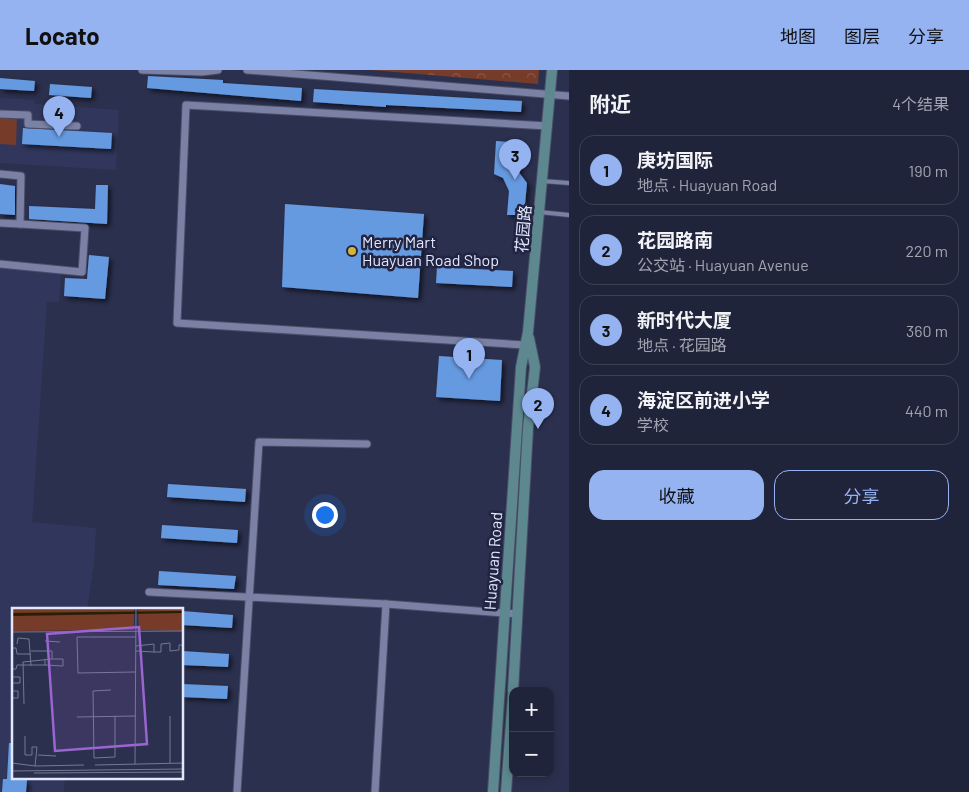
<!DOCTYPE html>
<html lang="zh">
<head>
<meta charset="utf-8">
<style>
	body { margin:0; font-family:Barlow,"Noto Sans SC",sans-serif; background:#2d3045; color:#f1f3f6 }
	.controls { position:absolute; right:15px; bottom:15px; display:grid; overflow:hidden; border-radius:10px; box-shadow:0 2px 8px #0003 }
	.controls button { width:45px; height:45px; display:grid; place-items:center; padding:0; border:0; border-bottom:1px solid #3d4154; background:#20243a; color:#f1f3f6; font:25px sans-serif }
	.you { position:absolute; left:324px; top:444px; width:18px; height:18px; margin:-12px; border:4px solid #fff; border-radius:50%; background:#1a73e8; box-shadow:0 0 0 8px #1a73e833 }
	.badge { display:grid; place-items:center; width:32px; height:32px; border-radius:50%; background:#95b2f1; color:#111; font-size:16px; font-weight:700 }
	.pin { position:absolute; translate:-50% -41px; filter:drop-shadow(0 1px 2px #0008) }
	.pin::after { content:''; position:absolute; top:26px; width:18px; height:15px; background:inherit; clip-path:polygon(0 0,100% 0,50% 100%) }
	.list { margin:0; padding:0; list-style:none }
	h2 { display:flex; justify-content:space-between; align-items:center; height:65px; margin:0; padding:0 20px; font-size:21px }
	h2 small { font-size:16px; font-weight:400; color:#a2a4af }
	.list li { display:grid; grid-template-columns:32px 1fr auto; gap:15px; align-items:center; box-sizing:border-box; height:70px; margin:0 10px 10px; padding:0 10px; border:1px solid #3d4154; border-radius:15px }
	.list b { display:block; font-size:19px; white-space:nowrap }
	.list p { margin:0; font-size:16px; white-space:nowrap; color:#a2a4af }
	.list em { font-size:16px; font-style:normal; color:#a2a4af }
	.actions { display:flex; gap:10px; padding:15px 20px }
	.actions a { flex:1; padding:11px 0; border:1px solid #95b2f1; border-radius:15px; text-align:center; font-size:18px; color:#95b2f1 }
	.actions .main { background:#95b2f1; color:#111 }
	.map { position:relative; flex:none; width:569px; height:722px; overflow:hidden }
	header { display:flex; align-items:center; gap:30px; box-sizing:border-box; height:70px; padding:0 25px; background:#95b2f1; color:#111 }
	header strong { font-size:24px }
	nav { display:flex; gap:28px; margin-inline-start:auto; font-size:18px }
	main { display:flex }
	aside { flex:1; background:#20243a }
	.map>svg:first-child { display:block }
	.built { fill:#31375c }
	.park { fill:url(#park-crowns) }
	.pitch { fill:#773b2a }
	.building { fill:#669ae0; filter:url(#shadow) }
	.lines { fill:none; stroke-linecap:round; stroke-linejoin:round }
	.lane-casing { stroke:#4a4d67; stroke-width:5.5 }
	.street-casing { stroke:#4a4d67; stroke-width:9 }
	.secondary-casing { stroke:#4a4d67; stroke-width:12 }
	.lane { stroke:#7a81a5; stroke-width:4 }
	.street { stroke:#7a81a5; stroke-width:7 }
	.secondary { stroke:#5e888f; stroke-width:10 }
	.poi-dot { fill:#d3b635; stroke:#212543; stroke-width:2 }
	.labels { text-anchor:middle; stroke-width:5; stroke-linejoin:round; paint-order:stroke }
	.street-label { font-size:16px; fill:#e2e7fb; stroke:#212543 }
	.poi-label { font-size:16px; fill:#e2e7fb; stroke:#212543; text-anchor:start }
	.inset-road { fill:none; stroke:#747993; stroke-width:1 }
	.view { fill:#9a64d1; fill-opacity:0.15; stroke:#9a64d1; stroke-width:2.5 }
	.inset-edge { fill:none; stroke:#e2e7fb; stroke-width:2.5 }
</style>
</head>
<body>
<header>
<strong>Locato</strong>
<nav><a>地图</a><a>图层</a><a>分享</a></nav>
</header>
<main>
<div class="map">
<svg width="569" height="722" viewBox="0 0 569 722">
	<defs>
		<pattern id="park-crowns" width="20" height="18" patternUnits="userSpaceOnUse" patternTransform="scale(1.25)"><rect width="20" height="18" fill="#773b2a"/><path d="M2 6a3 3 0 1 1 6 0M12 15a3 3 0 1 1 6 0" fill="none" stroke="#8a574a"/></pattern>
		<filter id="shadow"><feDropShadow dx="3" dy="3" stdDeviation="2.5" flood-color="#0009"/></filter>
	</defs>
	<rect width="100%" height="100%" fill="#2b304e"/>
	<g class="built">
		<polygon points="0,28 34,30 35,34 119,40 116,100 0,93"/>
		<polygon points="0,198 61,202 59,232 47,232 32,452 96,458 94,494 87,539 14,540 14,708 65,708 64,722 0,722"/>
	</g>
	<polygon class="park" points="371,0 539,0 538,14"/>
	<polygon class="pitch" points="0,45 17,45 16,75 0,74"/>
	<g class="building">
		<polygon points="148,6 223,10 223,13 302,18 301,31 147,18"/>
		<polygon points="0,8 35,11 34,21 0,19"/>
		<polygon points="50,14 92,17 91,28 49,25"/>
		<polygon points="314,19 522,31 521,42 386,35 386,37 313,32"/>
		<polygon points="23,58 112,63 111,79 22,74"/>
		<polygon points="496,71 521,73 518,101 527,113 524,145 507,145 509,121 503,108 494,104"/>
		<polygon points="0,114 15,116 15,145 0,144"/>
		<polygon points="96,115 108,115 107,154 29,149 29,136 95,139"/>
		<polygon points="285,134 424,144 418,228 282,217"/>
		<polygon points="89,185 109,187 105,229 64,226 65,208 87,209"/>
		<polygon points="437,197 513,201 512,217 436,213"/>
		<polygon points="439,286 502,290 500,331 436,327"/>
		<polygon points="168,414 246,419 245,432 167,427"/>
		<polygon points="162,455 238,460 237,473 161,468"/>
		<polygon points="159,501 236,506 234,519 158,515"/>
		<polygon points="182,541 233,545 232,558 182,555"/>
		<polygon points="182,581 229,584 228,597 182,595"/>
		<polygon points="182,614 228,616 227,629 182,627"/>
		<polygon points="9,673 14,673 14,710 27,710 26,722 2,722 3,709 7,709"/>
	</g>
	<g class="lines">
		<g class="lane-casing">
			<g id="lane">
				<polyline points="542,111 569,113"/>
				<polyline points="539,142 569,145"/>
			</g>
		</g>
		<g class="street-casing">
			<g id="street">
				<polyline points="142,0 202,2 218,0"/>
				<polyline points="247,0 569,26"/>
				<polyline points="0,44 28,45 28,54 77,56"/>
				<polyline points="0,104 21,106 20,154 0,153"/>
				<polyline points="0,194 82,202 85,158 20,154"/>
				<polyline points="525,275 177,253 186,35 548,56"/>
				<polyline points="149,522 386,534 518,544"/>
				<polyline points="237,722 259,372 367,374"/>
				<polyline points="375,722 386,534"/>
			</g>
		</g>
		<g class="secondary-casing">
			<g id="secondary">
				<polyline points="513,621 528,358 535,297 529,268"/>
				<polyline points="493,722 521,297 528,262 552,0"/>
				<polyline points="506,722 513,625"/>
			</g>
		</g>
		<use href="#lane" class="lane"/>
		<use href="#street" class="street"/>
		<use href="#secondary" class="secondary"/>
	</g>
	<circle class="poi-dot" cx="352" cy="181" r="5"/>
	<g class="labels">
		<g class="street-label">
			<text transform="translate(523 159) rotate(-85)" y="6">花园路</text>
			<text transform="translate(493 491) rotate(-86)" y="6">Huayuan Road</text>
		</g>
		<g class="poi-label">
			<text x="362" y="178">Merry Mart<tspan x="362" dy="18">Huayuan Road Shop</tspan></text>
		</g>
	</g>
	<g transform="translate(12 538)">
		<rect width="171" height="171" fill="#2b304e"/>
		<path d="M 0,0 L 122,0 L 122,22 L 0,23 ZM 171,0 L 171,23 L 127,22 L 126,2 Z" fill="#773b2a"/>
		<path d="M 172,3 L 171,5 L 0,8 L 0,5 Z" fill="#261f02"/>
		<path class="inset-road" d="M 0,24 L 172,23M 33,33 L 48,34M 5,36 L 6,30 L 17,31 L 19,58M 124,38 L 142,36 L 142,44 L 149,44 L 149,36 L 158,35 L 158,43 L 167,42 L 167,37 L 172,37M 0,40 L 4,40 L 5,46 L 19,46M 124,43 L 142,44M 33,57 L 51,58 L 51,51 L 40,51M 0,61 L 4,61 L 5,57 L 33,57 L 33,51M 123,64 L 66,65 L 65,29 L 124,29M 0,69 L 8,69 L 8,75 L 0,75M 99,82 L 81,83 L 82,150 L 103,149 L 103,108M 0,83 L 6,83 L 6,90 L 0,90 L 0,84M 12,96 L 11,54 L 40,51 L 40,43 L 19,43M 158,108 L 158,155M 65,109 L 124,108M 13,128 L 13,147 L 20,147M 20,147 L 20,139 L 25,139 L 23,158M 26,147 L 44,148M 0,155 L 23,158M 123,156 L 124,0M 83,157 L 172,155M 23,158 L 72,157M 0,163 L 172,161M 22,165 L 172,164"/>
		<path class="view" d="M 127,19 L 135,136 L 43,143 L 35,26 Z"/>
		<rect width="171" height="171" class="inset-edge"/>
	</g>
</svg>
<div class="controls">
<button>+</button>
<button>−</button>
</div>
<div class="you"></div>
<div class="pin badge" style="left:469px;top:309px">1</div>
<div class="pin badge" style="left:538px;top:359px">2</div>
<div class="pin badge" style="left:515px;top:110px">3</div>
<div class="pin badge" style="left:59px;top:67px">4</div>
</div>
<aside>
<h2>附近<small>4个结果</small></h2>
<ul class="list">
<li><span class="badge">1</span><div><b>庚坊国际</b><p>地点 · Huayuan Road</p></div><em>190 m</em></li>
<li><span class="badge">2</span><div><b>花园路南</b><p>公交站 · Huayuan Avenue</p></div><em>220 m</em></li>
<li><span class="badge">3</span><div><b>新时代大厦</b><p>地点 · 花园路</p></div><em>360 m</em></li>
<li><span class="badge">4</span><div><b>海淀区前进小学</b><p>学校</p></div><em>440 m</em></li>
</ul>
<div class="actions"><a class="main">收藏</a><a>分享</a></div>
</aside>
</main>
</body>
</html>
